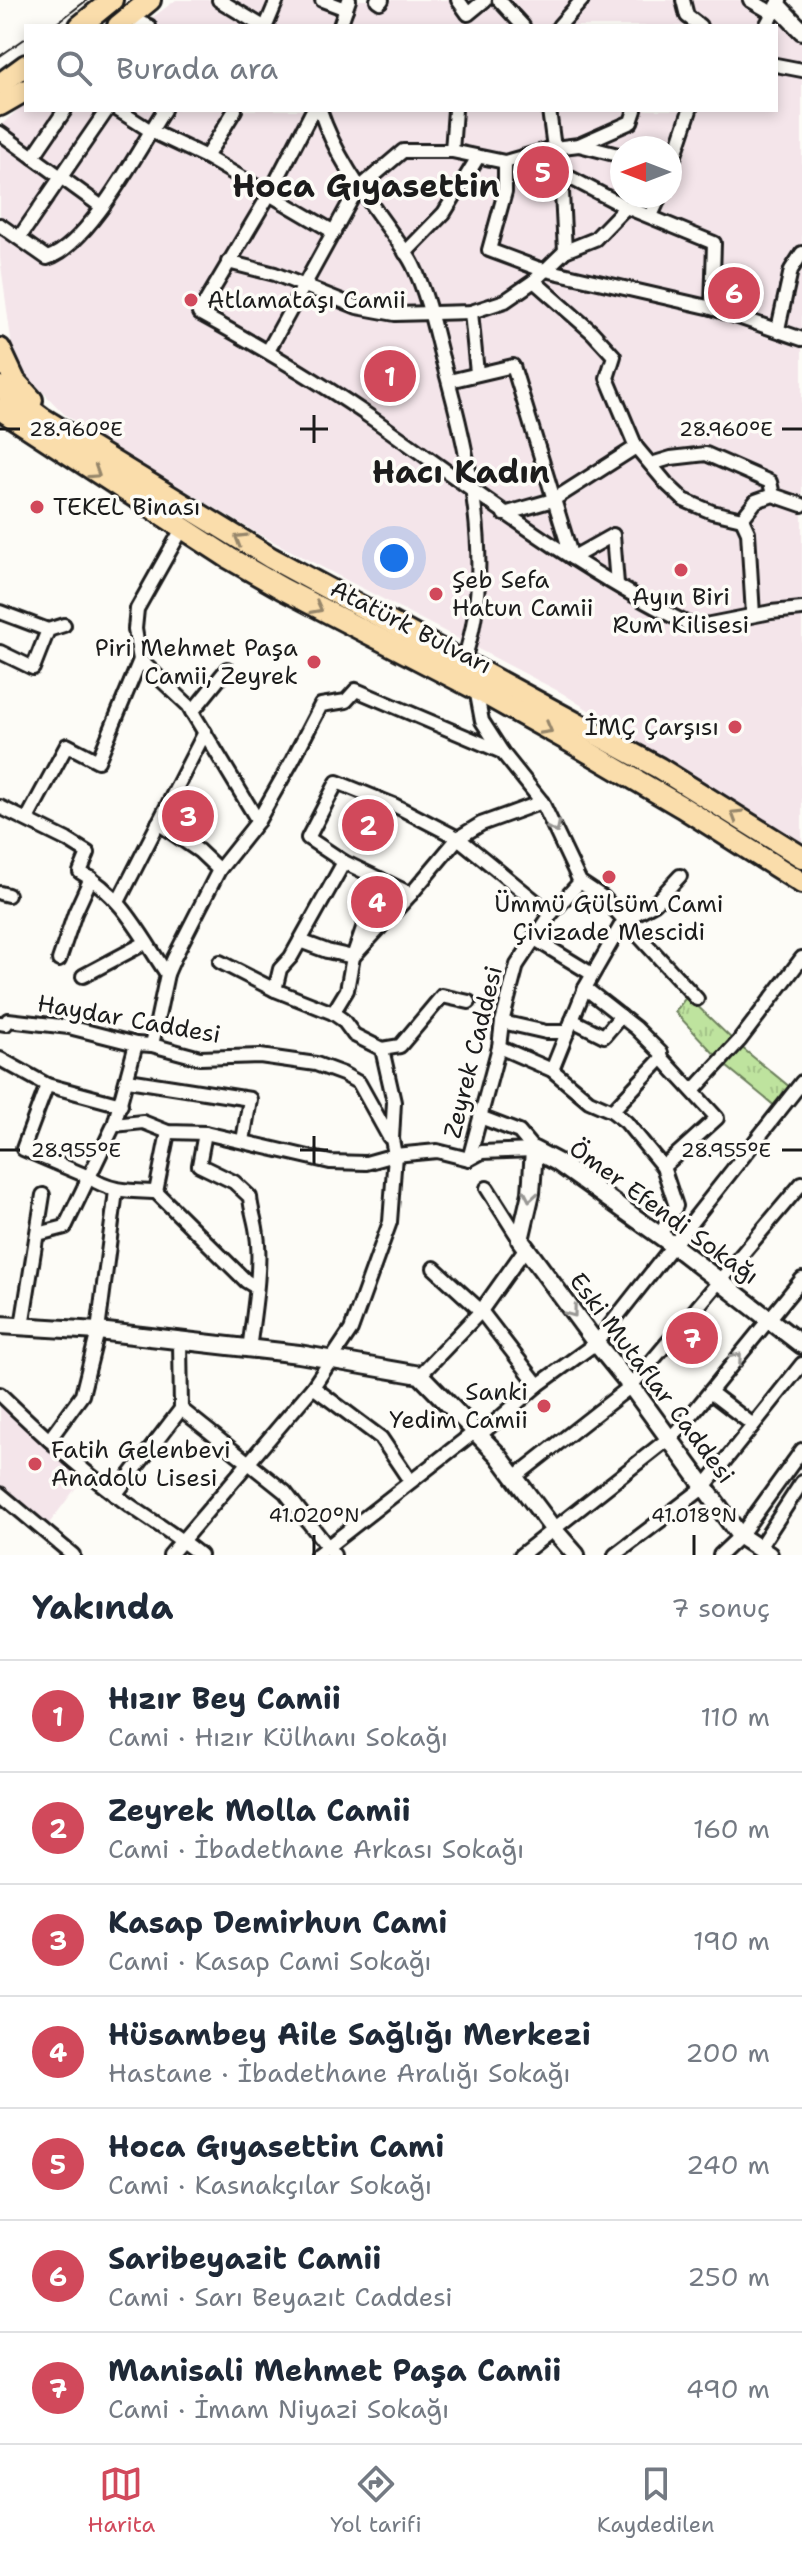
<!DOCTYPE html>
<html lang="tr">
<head>
<meta charset="utf-8">
<style>
	body { margin:0; font-family:"Shantell Sans",sans-serif; background:#f2f2f3; color:#1f2937 }
	.compass { position:absolute; left:610px; top:136px; width:72px; height:72px; border-radius:50%; background:#fff; box-shadow:0 4px 12px #0003; rotate:270deg }
	.you { position:absolute; left:394px; top:558px; width:28px; height:28px; margin:-20px; border:6px solid #fff; border-radius:50%; background:#1a73e8; box-shadow:0 0 0 12px #1a73e833 }
	.badge { display:grid; place-items:center; width:52px; height:52px; border-radius:50%; background:#d1495b; color:#fff; font-size:26px; font-weight:700 }
	.pin { position:absolute; translate:-50% -50%; border:4px solid #fff; box-shadow:0 2px 8px #0006 }
	.list { margin:0; padding:0; list-style:none }
	h2 { display:flex; justify-content:space-between; align-items:center; height:104px; margin:0; padding:0 32px; font-size:34px }
	h2 small { font-size:26px; font-weight:400; color:#747a83 }
	.list li { display:grid; grid-template-columns:52px 1fr auto; gap:24px; align-items:center; box-sizing:border-box; height:112px; padding:0 32px; border-top:2px solid #e0e1e3 }
	.list b { display:block; font-size:30px; white-space:nowrap }
	.list p { margin:0; font-size:26px; white-space:nowrap; color:#747a83 }
	.list em { font-size:26px; font-style:normal; color:#747a83 }
	.icon { flex:none; width:44px; height:44px; fill:none; stroke:currentColor; stroke-width:2; stroke-linecap:round; stroke-linejoin:round }
	.map { position:relative; flex:none; width:802px; height:1555px; overflow:hidden }
	.search { position:absolute; background:#fff; box-shadow:0 4px 12px #0003; left:24px; right:24px; top:24px; height:88px; display:flex; align-items:center; gap:20px; box-sizing:border-box; padding:0 28px; border-radius:0px; color:#747a83; font-size:30px }
	.sheet { height:888px; background:#fff }
	nav { display:flex; justify-content:space-around; align-items:center; box-sizing:border-box; height:112px; border-top:2px solid #e0e1e3; background:#fff; font-size:22px; color:#747a83 }
	nav a { display:grid; justify-items:center; gap:4px }
	nav .on { color:#d1495b }
	.map>svg:first-child { display:block }
	.built { fill:#f4e5ea; fill-rule:evenodd }
	.grass { fill:url(#grass-tufts); stroke:#6d805d; stroke-width:2 }
	.lines { fill:none; stroke-linecap:round; stroke-linejoin:round }
	.minor-casing { stroke:#1c1c1c; stroke-width:18 }
	.tertiary-casing { stroke:#1c1c1c; stroke-width:22 }
	.primary-casing { stroke:#1c1c1c; stroke-width:26 }
	.minor { stroke:#fdfcf7; stroke-width:12 }
	.tertiary { stroke:#fdfcf7; stroke-width:16 }
	.primary { stroke:#faddab; stroke-width:20 }
	.tram { stroke:#1c1c1c; stroke-width:2 }
	.oneway { stroke:#96866b }
	.oneway2 { stroke:#989794 }
	.ticks { fill:none; stroke:#1c1c1c; stroke-width:3 }
	.poi-dot { fill:#d1495b; stroke:#fdfcf7; stroke-width:3 }
	.labels { text-anchor:middle; stroke-width:7; stroke-linejoin:round; paint-order:stroke }
	.poi-label { font-size:24px; fill:#1c1c1c; stroke:#fdfcf7; text-anchor:start }
	.street-label { font-size:24px; fill:#1c1c1c; stroke:#fdfcf7 }
	.district-label { font-size:32px; font-weight:bold; fill:#1c1c1c; stroke:#fdfcf7 }
	.ticks-label { font-size:20px; text-anchor:middle; fill:#1c1c1c; stroke:#fdfcf7; stroke-width:7; stroke-linejoin:round; paint-order:stroke }
</style>
</head>
<body>
<div class="map">
<svg width="802" height="1555" viewBox="0 0 802 1555">
	<defs>
		<pattern id="grass-tufts" width="24" height="20" patternUnits="userSpaceOnUse" patternTransform="scale(2)"><rect width="24" height="20" fill="#bee39e"/><path d="M3 7l-1-3M5 7V3M7 7l1-3M15 17l-1-3M17 17v-4M19 17l1-3" fill="none" stroke="#a3c288"/></pattern>
	</defs>
	<rect width="100%" height="100%" fill="#fdfcf7"/>
	<filter id="ink" filterUnits="userSpaceOnUse"><feTurbulence type="fractalNoise" baseFrequency=".0125" numOctaves="2"/><feDisplacementMap in="SourceGraphic" scale="16" xChannelSelector="R" yChannelSelector="G"/><feConvolveMatrix kernelMatrix="1 2 1 2 8 2 1 2 1" color-interpolation-filters="sRGB"/></filter>
	<g filter="url(#ink)">
		<g class="built">
			<path d="M 176,0 L 785,0 L 784,5 L 802,25 L 802,847 L 562,693 L 255,532 L 123,453 L 64,414 L 14,362 L 0,258 L 0,126 L 26,102 L 26,110 L 776,110 L 776,26 L 141,26 ZM 622,148 L 670,148 L 670,196 L 622,196 Z"/>
			<polygon points="0,1403 84,1477 45,1529 0,1493"/>
		</g>
		<g class="grass">
			<polygon points="687,996 733,1040 719,1059 675,1012"/>
			<polygon points="741,1047 791,1088 776,1107 726,1066"/>
		</g>
		<g class="lines">
			<g class="minor-casing">
				<g id="minor">
					<polyline points="219,0 262,26"/>
					<polyline points="322,0 346,9"/>
					<polyline points="377,0 380,2 382,0"/>
					<polyline points="458,0 468,14 485,0"/>
					<polyline points="499,0 523,26"/>
					<polyline points="683,0 687,16 700,26"/>
					<polyline points="750,0 774,14"/>
					<polyline points="128,18 149,26"/>
					<polyline points="266,26 277,0"/>
					<polyline points="340,26 349,0"/>
					<polyline points="559,26 582,0"/>
					<polyline points="766,26 780,0"/>
					<polyline points="776,65 802,70"/>
					<polyline points="118,110 151,131 206,157 334,232"/>
					<path d="M 313,110 L 269,195 L 199,313 C 259,346 319,381 376,421 C 478,493 576,569 688,624 L 700,626 L 771,612 L 802,609"/>
					<path d="M 320,110 C 334,153 360,189 386,225 C 395,238 406,251 413,265 C 427,294 434,327 442,358 C 468,450 497,569 463,662"/>
					<polyline points="549,110 554,148 561,173 565,251"/>
					<polyline points="0,133 102,207"/>
					<polyline points="579,145 622,156"/>
					<polyline points="452,151 455,110"/>
					<polyline points="33,157 65,110"/>
					<polyline points="206,157 235,110"/>
					<polyline points="505,162 505,192 489,250 537,268 712,308 802,339"/>
					<polyline points="670,170 690,110"/>
					<polyline points="561,173 626,207 714,243 712,308"/>
					<polyline points="651,216 660,196"/>
					<path d="M 0,225 L 47,258 C 88,247 140,147 164,110"/>
					<polyline points="19,238 107,110"/>
					<polyline points="405,253 444,213 478,157"/>
					<polyline points="228,262 275,274 357,307 395,314 471,312 505,301 534,281 565,251 595,239 626,207"/>
					<polyline points="534,281 592,332 614,356 607,378 636,447 667,484 684,500 712,512 742,519"/>
					<polyline points="471,312 477,373"/>
					<polyline points="778,329 791,270 802,253"/>
					<polyline points="268,351 356,191 403,151 452,151 505,162 554,148 579,145 631,122 635,110"/>
					<polyline points="449,381 513,366 572,558 613,535 617,584"/>
					<polyline points="651,464 671,458 706,454 770,482 773,495"/>
					<polyline points="504,514 553,500 636,447"/>
					<polyline points="742,519 748,532 753,615"/>
					<polyline points="742,519 756,501 773,495 802,505"/>
					<polyline points="182,529 137,609 135,629 140,660 188,705 258,821"/>
					<polyline points="0,612 48,630"/>
					<polyline points="0,652 33,668 48,630 64,625"/>
					<polyline points="476,689 482,721 502,752 542,802 580,882 604,898 697,999"/>
					<polyline points="192,712 227,669"/>
					<path d="M 0,807 L 67,840 L 88,853 L 80,872 C 122,895 141,936 167,974"/>
					<polyline points="27,819 67,745 98,761 140,660"/>
					<polyline points="158,823 199,851 219,870"/>
					<polyline points="344,862 308,838 337,782 394,805 458,838 551,914"/>
					<polyline points="0,893 8,895"/>
					<polyline points="118,902 205,732"/>
					<polyline points="533,938 592,974"/>
					<polyline points="300,941 327,951 353,957 380,879"/>
					<polyline points="59,960 75,913 91,878"/>
					<polyline points="220,962 275,990"/>
					<polyline points="83,976 145,943"/>
					<polyline points="585,988 636,1028 661,1053 662,1058"/>
					<polyline points="333,1013 275,990 280,969 291,957 344,862 411,894"/>
					<polyline points="572,1020 604,1036 621,1016"/>
					<polyline points="502,1022 546,1032 568,1032"/>
					<polyline points="0,1023 6,1024 8,1020 69,1027 136,1044 152,1045 200,1058 260,1056 316,1064 343,1074 359,1083 389,1137"/>
					<path d="M 136,1044 L 114,1125 L 89,1177 C 110,1192 130,1191 156,1192 L 246,1281 L 256,1287"/>
					<polyline points="152,1045 167,974 174,958 219,870 258,821 292,761 321,705 346,701 356,690 502,752"/>
					<polyline points="499,1047 552,1070 589,1101 612,1111 626,1122 663,1167 676,1206 660,1235"/>
					<polyline points="382,1049 400,1046 442,996 469,1002"/>
					<polyline points="0,1059 47,1085 121,1105"/>
					<polyline points="552,1070 585,988 624,920 655,903 680,876"/>
					<polyline points="128,1080 250,1099 243,1141"/>
					<polyline points="694,1090 739,1041 802,958"/>
					<polyline points="612,1111 662,1058 717,1118 663,1167"/>
					<polyline points="480,1117 519,1132 534,1150"/>
					<polyline points="114,1125 143,1122 168,1132 205,1133 330,1162 366,1163 395,1155 437,1151 469,1159 482,1152 534,1150"/>
					<path d="M 205,1133 L 199,1165 L 234,1182 L 250,1197 C 251,1211 256,1222 257,1235 C 262,1266 253,1317 249,1350"/>
					<polyline points="469,1159 499,1047 502,1022 517,965 551,914 580,882"/>
					<polyline points="487,1188 520,1240"/>
					<polyline points="156,1192 168,1132"/>
					<polyline points="38,1234 65,1227 89,1177 23,1149 47,1085"/>
					<polyline points="434,1268 481,1311 538,1385"/>
					<polyline points="22,1326 43,1195"/>
					<polyline points="420,1375 481,1311 525,1249"/>
					<polyline points="313,1387 381,1438 410,1481"/>
					<polyline points="710,1392 753,1425"/>
					<path d="M 0,1394 C 36,1429 73,1463 113,1493 C 141,1515 173,1532 200,1555"/>
					<polyline points="181,1409 285,1492 334,1555"/>
					<polyline points="480,1435 538,1385 596,1343 802,1082"/>
					<polyline points="49,1440 82,1395 98,1331 116,1191"/>
					<polyline points="515,1477 631,1386 802,1183"/>
					<polyline points="0,1494 73,1555"/>
					<polyline points="115,1495 181,1409 180,1341"/>
					<polyline points="759,1548 802,1482"/>
					<polyline points="170,1555 313,1387 351,1330 390,1222 395,1155 392,1139 394,1102 382,1049 354,1035 343,1020 333,1013 347,990 353,957 411,894 458,838 481,824 542,802"/>
					<polyline points="317,1555 477,1430"/>
					<polyline points="521,1555 678,1431 802,1279"/>
					<polyline points="615,1555 703,1488 802,1364"/>
					<polyline points="720,1555 740,1536 802,1450"/>
				</g>
			</g>
			<g class="tertiary-casing">
				<g id="tertiary">
					<polyline points="778,6 802,31"/>
					<polyline points="0,1325 98,1331 299,1354 420,1375 498,1455 554,1530 576,1555"/>
					<polyline points="769,1555 740,1536 631,1386 596,1343 520,1240 531,1193 534,1150 557,1162 673,1245 802,1345"/>
				</g>
			</g>
			<g class="primary-casing">
				<g id="primary">
					<polyline points="80,26 112,0"/>
					<polyline points="118,26 150,0"/>
					<polyline points="0,84 26,65"/>
					<polyline points="0,105 26,90"/>
					<polyline points="0,349 15,381 32,400"/>
					<polyline points="0,387 42,418 271,558 659,768 802,857"/>
					<polyline points="0,409 229,558 283,589 476,689 571,742 682,807 802,883"/>
				</g>
			</g>
			<use href="#minor" class="minor"/>
			<use href="#tertiary" class="tertiary"/>
			<use href="#primary" class="primary"/>
			<g class="tram">
				<polyline points="53,26 87,0"/>
				<polyline points="0,56 26,38"/>
			</g>
		</g>
		<defs><path id="oneway-chevron" d="M-2-3.5L2.5 0L-2 3.5" fill="none" stroke-width="1.6" stroke-linecap="round" stroke-linejoin="round" transform="scale(2)"/></defs>
		<g class="oneway">
			<use href="#oneway-chevron" transform="translate(95 473) rotate(33)"/>
			<use href="#oneway-chevron" transform="translate(240 539) rotate(-149)"/>
			<use href="#oneway-chevron" transform="translate(317 608) rotate(28)"/>
			<use href="#oneway-chevron" transform="translate(547 729) rotate(29)"/>
			<use href="#oneway-chevron" transform="translate(736 815) rotate(-149)"/>
		</g>
		<g class="oneway2">
			<use href="#oneway-chevron" transform="translate(555 828) rotate(64)"/>
			<use href="#oneway-chevron" transform="translate(530 1196) rotate(100)"/>
			<use href="#oneway-chevron" transform="translate(572 1312) rotate(53)"/>
			<use href="#oneway-chevron" transform="translate(737 1358) rotate(-50)"/>
		</g>
	</g>
	<path class="ticks" d="M 314,415 L 314,443M 0,429 L 20,429M 300,429 L 328,429M 782,429 L 802,429M 314,1136 L 314,1164M 0,1150 L 20,1150M 300,1150 L 328,1150M 782,1150 L 802,1150M 314,1535 L 314,1555M 694,1535 L 694,1555"/>
	<g class="poi-dot">
		<circle cx="191" cy="300" r="8"/>
		<circle cx="37" cy="507" r="8"/>
		<circle cx="681" cy="570" r="8"/>
		<circle cx="436" cy="594" r="8"/>
		<circle cx="314" cy="662" r="8"/>
		<circle cx="735" cy="727" r="8"/>
		<circle cx="609" cy="877" r="8"/>
		<circle cx="544" cy="1406" r="8"/>
		<circle cx="35" cy="1464" r="8"/>
	</g>
	<g class="labels">
		<g class="poi-label">
			<text x="207" y="308">Atlamataşı Camii</text>
			<text x="53" y="515">TEKEL Binası</text>
			<text x="452" y="588">Şeb Sefa<tspan x="452" dy="28">Hatun Camii</tspan></text>
			<text x="681" y="605" text-anchor="middle">Ayın Biri<tspan x="681" dy="28">Rum Kilisesi</tspan></text>
			<text x="298" y="656" text-anchor="end">Piri Mehmet Paşa<tspan x="298" dy="28">Camii, Zeyrek</tspan></text>
			<text x="719" y="735" text-anchor="end">İMÇ Çarşısı</text>
			<text x="609" y="912" text-anchor="middle">Ümmü Gülsüm Cami<tspan x="609" dy="28">Çivizade Mescidi</tspan></text>
			<text x="528" y="1400" text-anchor="end">Sanki<tspan x="528" dy="28">Yedim Camii</tspan></text>
			<text x="51" y="1458">Fatih Gelenbevi<tspan x="51" dy="28">Anadolu Lisesi</tspan></text>
		</g>
		<g class="street-label">
			<text transform="translate(411 627) rotate(27)" y="8">Atatürk Bulvarı</text>
			<text transform="translate(129 1019) rotate(10)" y="8">Haydar Caddesi</text>
			<text transform="translate(473 1052) rotate(-76)" y="8">Zeyrek Caddesi</text>
			<text transform="translate(664 1212) rotate(36)" y="8">Ömer Efendi Sokağı</text>
			<text transform="translate(652 1378) rotate(53)" y="8">Eski Mutaflar Caddesi</text>
		</g>
		<g class="district-label">
			<text x="366" y="197">Hoca Gıyasettin</text>
			<text x="461" y="483">Hacı Kadın</text>
		</g>
	</g>
	<g class="ticks-label">
		<text x="726" y="436">28.960°E</text>
		<text x="76" y="436">28.960°E</text>
		<text x="726" y="1157">28.955°E</text>
		<text x="76" y="1157">28.955°E</text>
		<text x="314" y="1522">41.020°N</text>
		<text x="694" y="1522">41.018°N</text>
	</g>
</svg>
<svg class="compass" viewBox="-18 -18 36 36"><path d="M0-13l5 13h-10z" fill="#e53935"/><path d="M0 13l5-13h-10z" fill="#747a83"/></svg>
<div class="you"></div>
<div class="pin badge" style="left:390px;top:376px">1</div>
<div class="pin badge" style="left:368px;top:825px">2</div>
<div class="pin badge" style="left:188px;top:816px">3</div>
<div class="pin badge" style="left:377px;top:902px">4</div>
<div class="pin badge" style="left:543px;top:172px">5</div>
<div class="pin badge" style="left:734px;top:293px">6</div>
<div class="pin badge" style="left:692px;top:1338px">7</div>
<div class="search"><svg class="icon" aria-label="search" viewBox="0 0 24 24"><circle cx="10" cy="10" r="6"/><path d="M15 15l6 6"/></svg>Burada ara</div>
</div>
<section class="sheet">
<h2>Yakında<small>7 sonuç</small></h2>
<ul class="list">
<li><span class="badge">1</span><div><b>Hızır Bey Camii</b><p>Cami · Hızır Külhanı Sokağı</p></div><em>110 m</em></li>
<li><span class="badge">2</span><div><b>Zeyrek Molla Camii</b><p>Cami · İbadethane Arkası Sokağı</p></div><em>160 m</em></li>
<li><span class="badge">3</span><div><b>Kasap Demirhun Cami</b><p>Cami · Kasap Cami Sokağı</p></div><em>190 m</em></li>
<li><span class="badge">4</span><div><b>Hüsambey Aile Sağlığı Merkezi</b><p>Hastane · İbadethane Aralığı Sokağı</p></div><em>200 m</em></li>
<li><span class="badge">5</span><div><b>Hoca Gıyasettin Cami</b><p>Cami · Kasnakçılar Sokağı</p></div><em>240 m</em></li>
<li><span class="badge">6</span><div><b>Saribeyazit Camii</b><p>Cami · Sarı Beyazıt Caddesi</p></div><em>250 m</em></li>
<li><span class="badge">7</span><div><b>Manisali Mehmet Paşa Camii</b><p>Cami · İmam Niyazi Sokağı</p></div><em>490 m</em></li>
</ul>
</section>
<nav>
<a class="on"><svg class="icon" aria-label="map" viewBox="0 0 24 24"><path d="M3 6l6-2 6 2 6-2v14l-6 2-6-2-6 2zM9 4v14M15 6v14"/></svg>Harita</a>
<a><svg class="icon" aria-label="directions" viewBox="0 0 24 24"><path d="M12 3l9 9-9 9-9-9zM9 14v-3h6M13 9l2 2-2 2"/></svg>Yol tarifi</a>
<a><svg class="icon" aria-label="saved" viewBox="0 0 24 24"><path d="M7 4h10v16l-5-4-5 4z"/></svg>Kaydedilen</a>
</nav>
</body>
</html>
